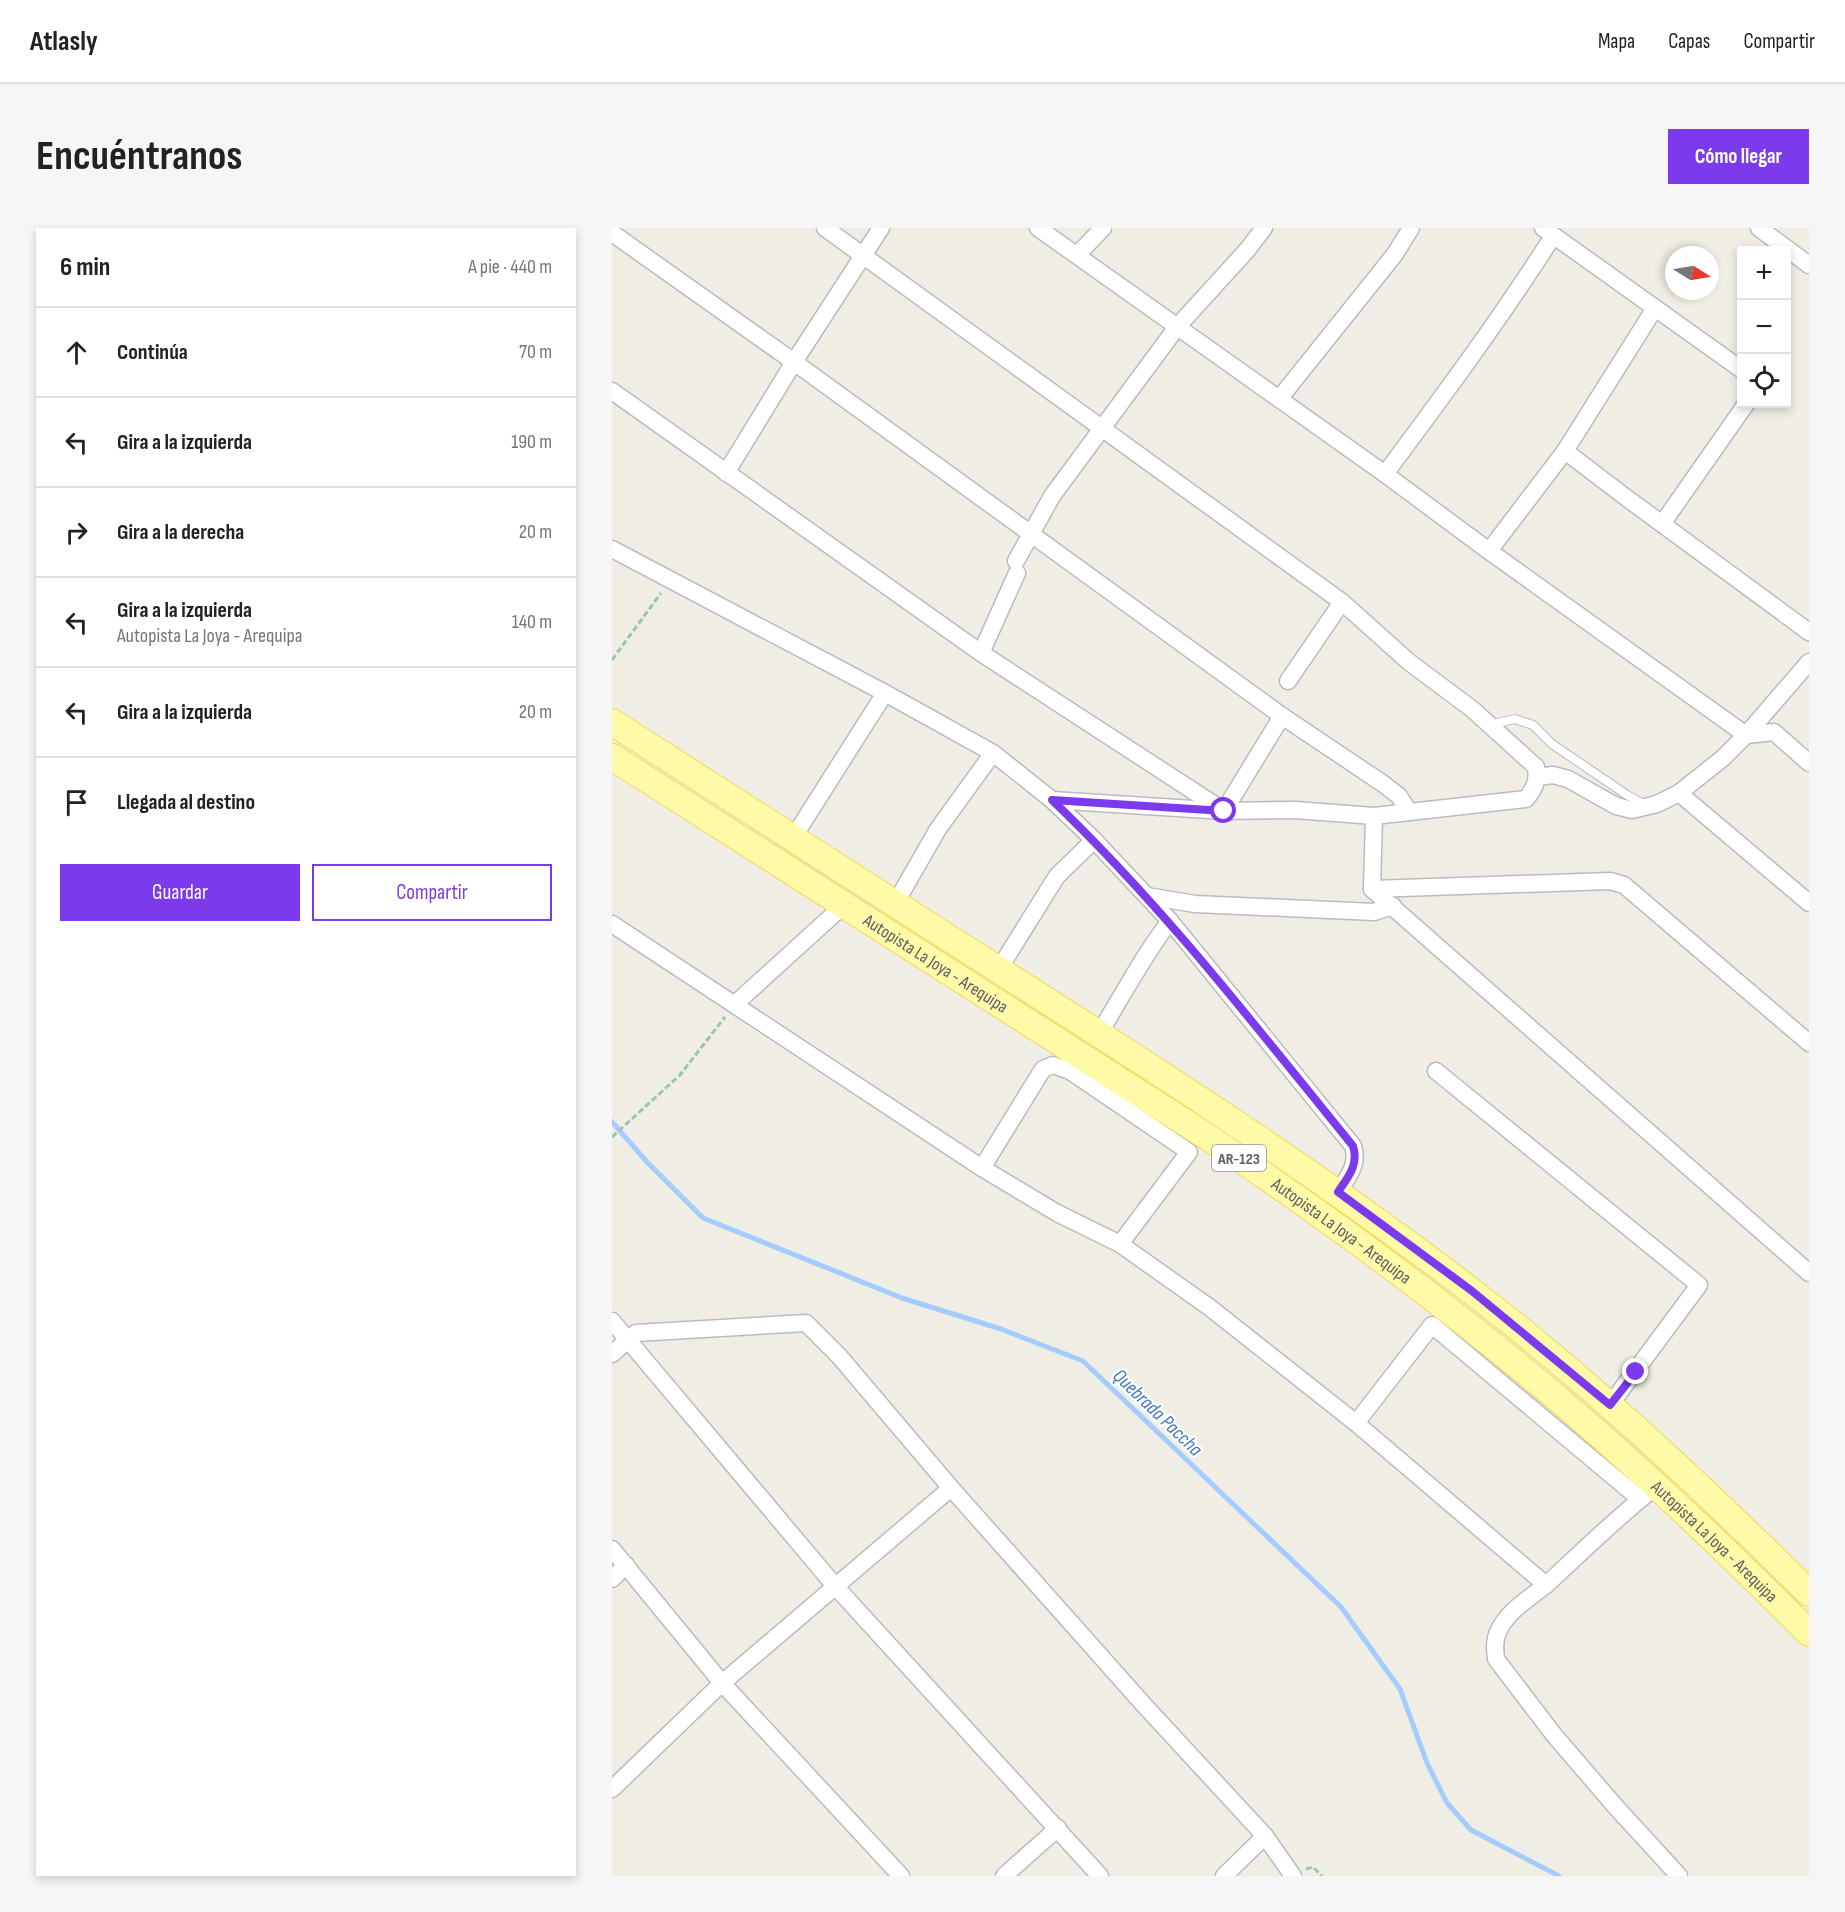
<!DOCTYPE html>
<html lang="es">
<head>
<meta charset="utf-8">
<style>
	body { margin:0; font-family:"Sofia Sans Condensed",sans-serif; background:#f6f6f6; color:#222 }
	.controls { position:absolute; right:18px; top:18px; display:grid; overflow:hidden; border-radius:0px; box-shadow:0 3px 9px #0003 }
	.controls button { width:54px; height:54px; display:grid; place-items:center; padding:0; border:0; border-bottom:2px solid #e0e0e0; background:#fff; color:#222; font:30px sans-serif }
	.compass { position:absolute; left:1053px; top:18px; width:54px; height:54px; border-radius:50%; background:#fff; box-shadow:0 3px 9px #0003; rotate:101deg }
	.stop { position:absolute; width:18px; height:18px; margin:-14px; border:4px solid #7c3aed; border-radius:50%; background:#fff }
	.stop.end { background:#7c3aed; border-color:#fff; box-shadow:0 2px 6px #0008 }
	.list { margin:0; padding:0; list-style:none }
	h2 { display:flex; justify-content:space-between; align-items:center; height:78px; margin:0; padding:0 24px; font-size:26px }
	h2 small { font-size:20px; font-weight:400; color:#767676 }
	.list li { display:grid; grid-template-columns:39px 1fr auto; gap:18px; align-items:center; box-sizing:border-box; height:90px; padding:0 24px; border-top:2px solid #e0e0e0 }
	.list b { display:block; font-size:22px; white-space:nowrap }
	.list p { margin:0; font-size:20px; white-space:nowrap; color:#767676 }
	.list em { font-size:20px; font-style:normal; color:#767676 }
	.actions { display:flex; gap:12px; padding:18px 24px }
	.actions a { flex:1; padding:14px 0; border:2px solid #7c3aed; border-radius:0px; text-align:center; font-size:21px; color:#7c3aed }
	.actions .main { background:#7c3aed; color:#fff }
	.icon { flex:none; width:33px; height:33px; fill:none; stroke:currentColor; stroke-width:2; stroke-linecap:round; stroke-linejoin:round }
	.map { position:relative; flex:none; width:1197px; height:1648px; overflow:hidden; border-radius:0px }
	header { display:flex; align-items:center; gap:36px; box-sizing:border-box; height:84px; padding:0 30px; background:#fff; border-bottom:2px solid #e0e0e0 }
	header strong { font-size:28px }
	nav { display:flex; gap:33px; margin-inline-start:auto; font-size:21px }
	.intro { display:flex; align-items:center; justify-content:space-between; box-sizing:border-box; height:144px; padding:0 36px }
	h1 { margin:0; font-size:42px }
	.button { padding:15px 27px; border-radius:0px; background:#7c3aed; color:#fff; font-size:21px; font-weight:700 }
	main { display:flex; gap:36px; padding:0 36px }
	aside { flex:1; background:#fff; border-radius:0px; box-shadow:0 3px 9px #0003 }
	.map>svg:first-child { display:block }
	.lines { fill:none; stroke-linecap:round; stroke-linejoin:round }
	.stream { stroke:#a3cdff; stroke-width:5 }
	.service-casing { stroke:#b9bbc0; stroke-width:10 }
	.minor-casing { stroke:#b9bbc0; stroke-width:19 }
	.primary-casing { stroke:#f3d859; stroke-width:28 }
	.path { stroke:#99c7ac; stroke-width:3; stroke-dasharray:6 3; stroke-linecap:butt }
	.service { stroke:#fff; stroke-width:8 }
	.minor { stroke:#fff; stroke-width:16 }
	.primary { stroke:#fffaa8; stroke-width:26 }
	.route { stroke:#7c3aed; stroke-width:8 }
	.labels { text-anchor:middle; stroke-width:4.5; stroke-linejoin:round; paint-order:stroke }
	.shield { fill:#fff; stroke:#8d8f93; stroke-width:1.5 }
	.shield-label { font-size:16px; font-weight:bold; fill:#5c5f65 }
	.street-label { font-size:18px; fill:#5c5f65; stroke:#fff }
	.water-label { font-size:20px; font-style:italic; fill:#4475c4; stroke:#fff }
</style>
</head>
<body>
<header>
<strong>Atlasly</strong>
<nav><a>Mapa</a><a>Capas</a><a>Compartir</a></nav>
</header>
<div class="intro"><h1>Encuéntranos</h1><a class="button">Cómo llegar</a></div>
<main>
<aside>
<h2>6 min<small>A pie · 440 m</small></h2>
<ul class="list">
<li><svg class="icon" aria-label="ahead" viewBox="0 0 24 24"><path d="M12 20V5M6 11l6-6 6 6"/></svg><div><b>Continúa</b></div><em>70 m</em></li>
<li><svg class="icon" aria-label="left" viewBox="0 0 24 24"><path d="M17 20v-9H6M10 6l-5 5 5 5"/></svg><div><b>Gira a la izquierda</b></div><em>190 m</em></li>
<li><svg class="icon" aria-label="right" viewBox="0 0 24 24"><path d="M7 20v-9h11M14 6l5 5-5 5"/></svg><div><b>Gira a la derecha</b></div><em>20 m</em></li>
<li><svg class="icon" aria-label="left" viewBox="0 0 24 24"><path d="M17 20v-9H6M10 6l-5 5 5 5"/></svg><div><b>Gira a la izquierda</b><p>Autopista La Joya - Arequipa</p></div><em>140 m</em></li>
<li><svg class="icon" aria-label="left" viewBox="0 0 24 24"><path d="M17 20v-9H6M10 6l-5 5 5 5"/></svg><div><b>Gira a la izquierda</b></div><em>20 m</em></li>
<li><svg class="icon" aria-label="arrive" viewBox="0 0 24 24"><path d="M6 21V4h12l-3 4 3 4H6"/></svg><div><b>Llegada al destino</b></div></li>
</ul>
<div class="actions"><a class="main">Guardar</a><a>Compartir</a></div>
</aside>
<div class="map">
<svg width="1197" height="1648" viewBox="0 0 1197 1648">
	<rect width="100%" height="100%" fill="#efede4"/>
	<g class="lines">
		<polyline class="stream" points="0,894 35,934 91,990 290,1070 389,1101 471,1133 729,1379 788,1461 815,1535 835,1575 859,1602 947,1648"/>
		<g class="service-casing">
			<polyline id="service" points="877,497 903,491 921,497 940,516 1015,567 1033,577"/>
		</g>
		<g class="minor-casing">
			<g id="minor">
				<path d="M 213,0 L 730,374 L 797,434 L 860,481 L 924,539 C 926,553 923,560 914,571 L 762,588 L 683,582 L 612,583 L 440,572"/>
				<polyline points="426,0 773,246 877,323 1134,507 1162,504 1197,535"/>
				<polyline points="931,0 1130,142"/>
				<polyline points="1147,0 1197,37"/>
				<polyline points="0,5 182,134 670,488 770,555 787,568 797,584"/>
				<polyline points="465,27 491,0"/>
				<polyline points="0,163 369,425 612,583 670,488"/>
				<polyline points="667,171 783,26 799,0"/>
				<polyline points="953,223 1012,268 1197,404"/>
				<polyline points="114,245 182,134 269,0"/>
				<path d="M 773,246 C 831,168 889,90 941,8"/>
				<polyline points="1050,296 1134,176"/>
				<path d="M 0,321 L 273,465 L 381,525 L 440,572 L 482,612 L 558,693 L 741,918 C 747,937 736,949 726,964"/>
				<polyline points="877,323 953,223 1043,80"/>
				<polyline points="404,333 440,268 565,99 636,21 652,0"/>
				<polyline points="369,425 405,345"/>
				<polyline points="676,453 730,374"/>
				<polyline points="925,549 941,547 956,551 1004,578 1020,582 1045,576 1067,565 1111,530 1134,507 1197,434"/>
				<polyline points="1067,565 1197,675"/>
				<polyline points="181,610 273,465"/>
				<polyline points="760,661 1197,1045"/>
				<polyline points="760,661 998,653 1012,657 1197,815"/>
				<polyline points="760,661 762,588"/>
				<polyline points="535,668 583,676 762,684 781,678"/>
				<polyline points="283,676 326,601 381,525"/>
				<polyline points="0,696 370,940 445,985 508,1016 597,1079 744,1195 934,1357"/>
				<polyline points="387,741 445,648 482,612"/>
				<polyline points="123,776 232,677"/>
				<path d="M 487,806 C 510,768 531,728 558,693"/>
				<polyline points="458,843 577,924 508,1016"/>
				<polyline points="824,843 1087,1057 998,1177"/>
				<polyline points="370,940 431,841 441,837 458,843 463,836"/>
				<polyline points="0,1093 223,1358 488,1648"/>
				<polyline points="0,1126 24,1105 194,1095 227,1128 339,1260 532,1477 653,1608 681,1648"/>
				<polyline points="744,1195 820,1097 1028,1271"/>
				<path d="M 1045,1258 C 1006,1288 971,1323 935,1356 C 918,1370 895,1383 886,1404 C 882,1413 883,1422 884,1431 L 942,1507 L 1003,1578 L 1067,1648"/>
				<polyline points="0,1321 110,1455 289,1648"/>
				<polyline points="0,1351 14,1337"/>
				<polyline points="0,1561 110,1455 339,1260"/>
				<polyline points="392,1648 446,1600"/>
				<polyline points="612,1648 653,1608"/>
			</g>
		</g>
		<g class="primary-casing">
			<g id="primary">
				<path d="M 0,494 C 94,554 188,615 282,675 C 477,800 674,921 858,1062 C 978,1154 1089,1258 1197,1365"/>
				<path id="s1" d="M 0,529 L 596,909 C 724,995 849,1087 966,1188 C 1046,1257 1122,1330 1197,1405"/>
			</g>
		</g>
		<g class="path">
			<polyline points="0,432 49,365"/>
			<polyline points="0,909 68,847 113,789"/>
			<polyline points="694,1641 701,1639 710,1648"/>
		</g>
		<use href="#service" class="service"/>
		<use href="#minor" class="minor"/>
		<use href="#primary" class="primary"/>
	</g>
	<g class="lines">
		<path class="route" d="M 612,583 L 440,572 C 551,678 644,799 741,918 C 747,937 736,949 726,964 L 860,1063 L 998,1177 L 1024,1144"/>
	</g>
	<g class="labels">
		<rect class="shield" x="600" y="917" width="54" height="26" rx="4.5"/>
		<g class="shield-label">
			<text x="627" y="936">AR-123</text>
		</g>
		<g class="street-label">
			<text dy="6" stroke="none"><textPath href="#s1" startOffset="384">Autopista La Joya - Arequipa</textPath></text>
			<text dy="6" stroke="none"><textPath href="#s1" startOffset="870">Autopista La Joya - Arequipa</textPath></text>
			<text dy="6" stroke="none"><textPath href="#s1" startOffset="1356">Autopista La Joya - Arequipa</textPath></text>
		</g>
		<g class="water-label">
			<text transform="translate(546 1184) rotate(44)" y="7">Quebrada Paccha</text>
		</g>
	</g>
</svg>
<div class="controls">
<button>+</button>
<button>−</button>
<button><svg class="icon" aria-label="locate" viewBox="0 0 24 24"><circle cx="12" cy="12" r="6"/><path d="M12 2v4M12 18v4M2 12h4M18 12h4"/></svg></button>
</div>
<svg class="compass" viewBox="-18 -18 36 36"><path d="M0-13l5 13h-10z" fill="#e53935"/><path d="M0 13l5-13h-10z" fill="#767676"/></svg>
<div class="stop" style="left:612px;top:583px"></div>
<div class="stop end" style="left:1024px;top:1144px"></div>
</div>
</main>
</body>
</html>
